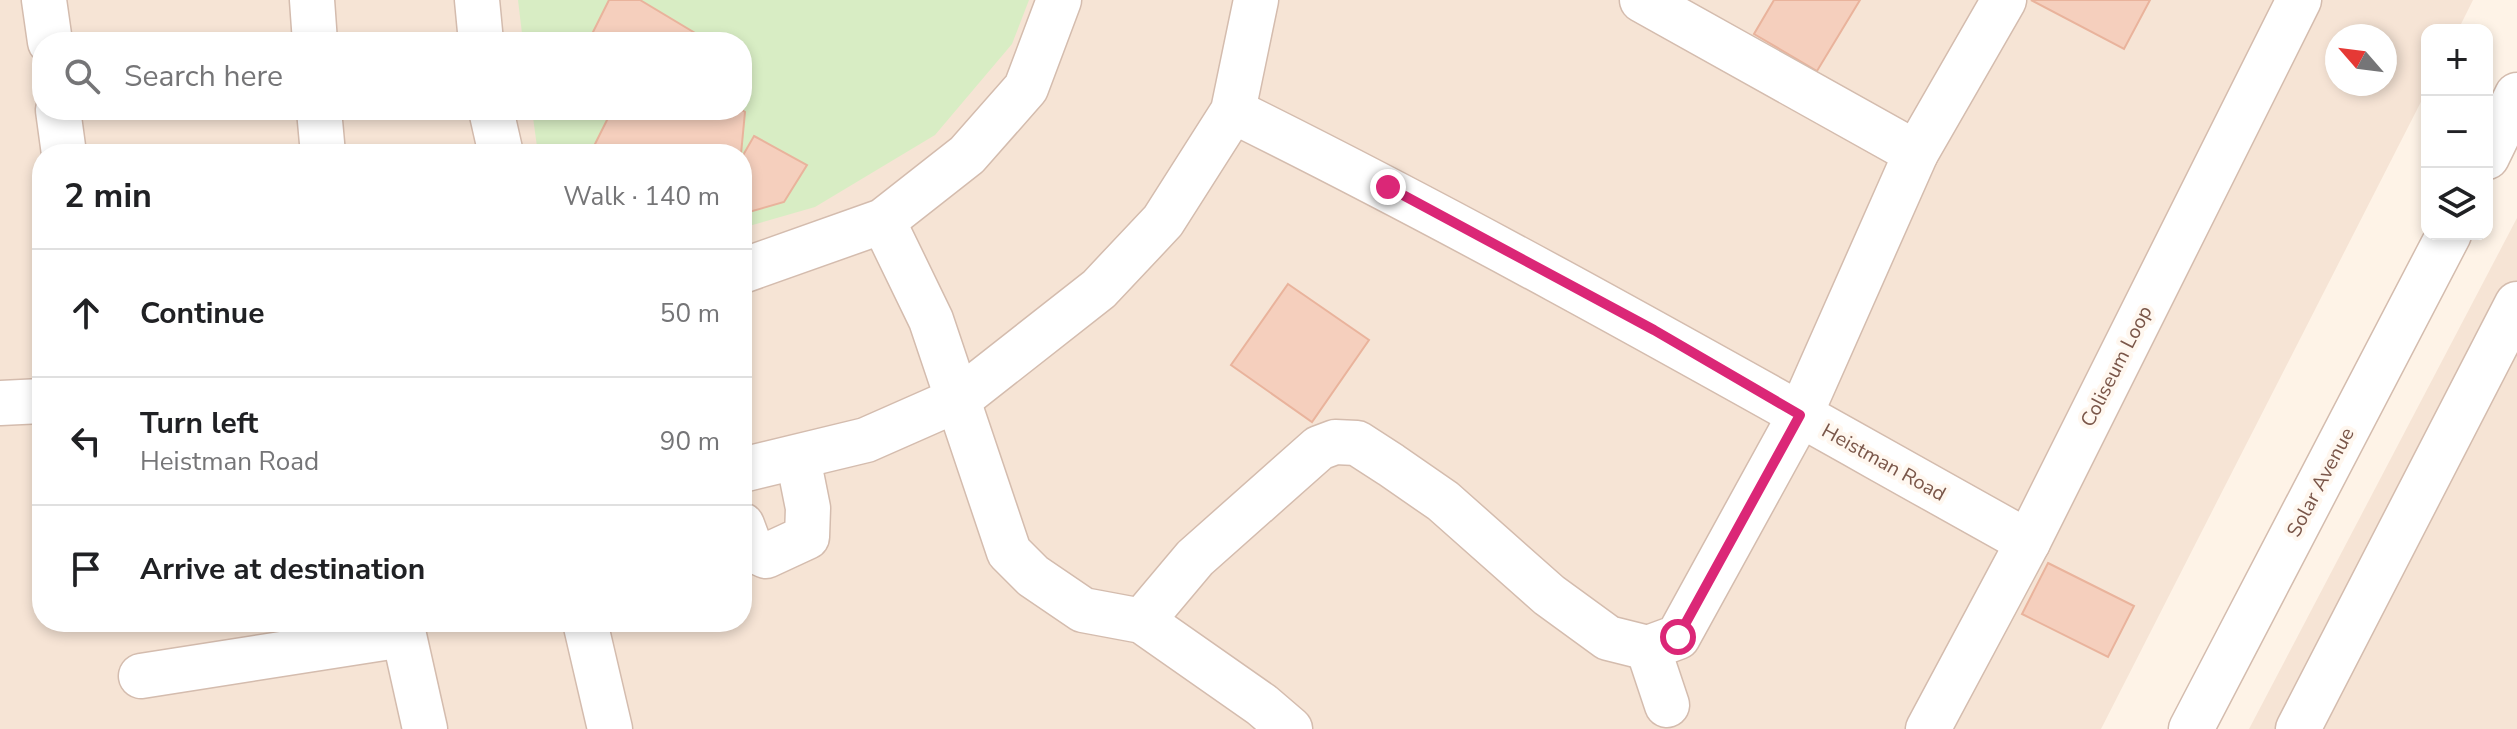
<!DOCTYPE html>
<html lang="en">
<head>
<meta charset="utf-8">
<style>
	body { margin:0; font-family:"Nunito Sans",sans-serif; background:#f2f2f2; color:#202124 }
	.controls { position:absolute; right:24px; top:24px; display:grid; overflow:hidden; border-radius:16px; box-shadow:0 4px 12px #0003 }
	.controls button { width:72px; height:72px; display:grid; place-items:center; padding:0; border:0; border-bottom:2px solid #e0e0e0; background:#fff; color:#202124; font:40px sans-serif }
	.compass { position:absolute; left:2325px; top:24px; width:72px; height:72px; border-radius:50%; background:#fff; box-shadow:0 4px 12px #0003; rotate:298deg }
	.stop { position:absolute; width:24px; height:24px; margin:-18px; border:6px solid #db2777; border-radius:50%; background:#fff }
	.stop.end { background:#db2777; border-color:#fff; box-shadow:0 2px 8px #0008 }
	.list { margin:0; padding:0; list-style:none }
	h2 { display:flex; justify-content:space-between; align-items:center; height:104px; margin:0; padding:0 32px; font-size:34px }
	h2 small { font-size:26px; font-weight:400; color:#757577 }
	.list li { display:grid; grid-template-columns:52px 1fr auto; gap:24px; align-items:center; box-sizing:border-box; height:128px; padding:0 32px; border-top:2px solid #e0e0e0 }
	.list b { display:block; font-size:30px; white-space:nowrap }
	.list p { margin:0; font-size:26px; white-space:nowrap; color:#757577 }
	.list em { font-size:26px; font-style:normal; color:#757577 }
	.icon { flex:none; width:44px; height:44px; fill:none; stroke:currentColor; stroke-width:2; stroke-linecap:round; stroke-linejoin:round }
	.map { position:relative; flex:none; width:2517px; height:729px; overflow:hidden }
	.search { position:absolute; background:#fff; box-shadow:0 4px 12px #0003; left:32px; top:32px; width:720px; height:88px; display:flex; align-items:center; gap:20px; box-sizing:border-box; padding:0 28px; border-radius:32px; color:#757577; font-size:30px }
	.panel { position:absolute; background:#fff; box-shadow:0 4px 12px #0003; left:32px; top:144px; width:720px; height:488px; border-radius:32px }
	.map>svg:first-child { display:block }
	.residential { fill:#f6e4d5; fill-rule:evenodd }
	.green { fill:#d8edc4 }
	.building { fill:#f5cfbd; stroke:#e9b39c; stroke-width:2 }
	.lines { fill:none; stroke-linecap:round; stroke-linejoin:round }
	.minor-casing { stroke:#d4bcae; stroke-width:47 }
	.minor { stroke:#fff; stroke-width:44 }
	.route { stroke:#db2777; stroke-width:10 }
	.labels { text-anchor:middle; stroke-width:8; stroke-linejoin:round; paint-order:stroke }
	.street-label { font-size:20px; fill:#7a5649; stroke:#fff7ef }
</style>
</head>
<body>
<div class="map">
<svg width="2517" height="729" viewBox="0 0 2517 729">
	<rect width="100%" height="100%" fill="#fef3e7"/>
	<g class="residential">
		<path d="M 0,0 L 2473,0 L 2458,30 L 2427,30 L 2427,90 L 2101,729 L 0,729 ZM 2337,36 L 2385,36 L 2385,84 L 2337,84 ZM 42,42 L 742,42 L 742,110 L 42,110 ZM 42,154 L 742,154 L 742,622 L 42,622 Z"/>
		<polygon points="2517,218 2517,729 2249,729"/>
	</g>
	<polygon class="green" points="518,0 1029,0 1012,44 935,135 815,207 742,228 742,154 538,154 532,110 742,110 742,42 523,42"/>
	<g class="building">
		<polygon points="609,0 640,0 710,42 588,42"/>
		<polygon points="1774,0 1860,0 1817,71 1754,34"/>
		<polygon points="2031,0 2150,0 2124,49"/>
		<polygon points="612,110 742,110 745,112 741,154 590,154"/>
		<polygon points="754,136 807,165 784,202 742,214 742,157"/>
		<polygon points="1288,284 1369,340 1312,422 1231,365"/>
		<polygon points="2048,563 2134,606 2108,657 2022,614"/>
	</g>
	<g class="lines">
		<g class="minor-casing">
			<g id="minor">
				<polyline points="44,0 50,42"/>
				<polyline points="312,0 315,42"/>
				<polyline points="477,0 481,42"/>
				<polyline points="1642,0 1916,153"/>
				<polyline points="58,110 64,154"/>
				<polyline points="319,110 323,154"/>
				<polyline points="491,110 501,154"/>
				<path d="M 1233,111 C 1504,245 1764,395 2028,542"/>
				<polyline points="2487,157 2517,95"/>
				<polyline points="883,221 931,320 1009,552 1033,576 1083,610 1142,621 1262,705 1290,729"/>
				<polyline points="742,271 883,221 967,155 1026,88 1059,0"/>
				<polyline points="0,403 42,401"/>
				<polyline points="742,470 866,440 959,399 1099,289 1163,221 1233,111 1256,0"/>
				<polyline points="742,525 751,549 766,556 807,537 808,508 798,458"/>
				<polyline points="1142,621 1195,558 1319,448 1335,442 1357,443 1391,465 1443,501 1549,595 1608,638 1648,648 1678,637 1800,415 1916,153 2004,0"/>
				<polyline points="401,622 425,729"/>
				<polyline points="585,622 610,729"/>
				<polyline points="1648,648 1667,705"/>
				<polyline points="141,676 403,635"/>
				<polyline points="1928,729 2028,542 2299,0"/>
				<polyline points="2191,729 2449,234"/>
				<polyline points="2298,729 2517,304"/>
			</g>
		</g>
		<use href="#minor" class="minor"/>
	</g>
	<g class="lines">
		<polyline class="route" points="1388,187 1654,330 1800,415 1678,637"/>
	</g>
	<g class="labels">
		<g class="street-label">
			<text transform="translate(2116 366) rotate(-63)" y="7">Coliseum Loop</text>
			<text transform="translate(1884 462) rotate(29)" y="7">Heistman Road</text>
			<text transform="translate(2320 482) rotate(-62)" y="7">Solar Avenue</text>
		</g>
	</g>
</svg>
<div class="controls">
<button>+</button>
<button>−</button>
<button><svg class="icon" aria-label="layers" viewBox="0 0 24 24"><path d="M12 4l9 5-9 5-9-5zM3 14l9 5 9-5"/></svg></button>
</div>
<svg class="compass" viewBox="-18 -18 36 36"><path d="M0-13l5 13h-10z" fill="#e53935"/><path d="M0 13l5-13h-10z" fill="#757577"/></svg>
<div class="stop" style="left:1678px;top:637px"></div>
<div class="stop end" style="left:1388px;top:187px"></div>
<div class="search"><svg class="icon" aria-label="search" viewBox="0 0 24 24"><circle cx="10" cy="10" r="6"/><path d="M15 15l6 6"/></svg>Search here</div>
<section class="panel">
<h2>2 min<small>Walk · 140 m</small></h2>
<ul class="list">
<li><svg class="icon" aria-label="ahead" viewBox="0 0 24 24"><path d="M12 20V5M6 11l6-6 6 6"/></svg><div><b>Continue</b></div><em>50 m</em></li>
<li><svg class="icon" aria-label="left" viewBox="0 0 24 24"><path d="M17 20v-9H6M10 6l-5 5 5 5"/></svg><div><b>Turn left</b><p>Heistman Road</p></div><em>90 m</em></li>
<li><svg class="icon" aria-label="arrive" viewBox="0 0 24 24"><path d="M6 21V4h12l-3 4 3 4H6"/></svg><div><b>Arrive at destination</b></div></li>
</ul>
</section>
</div>
</body>
</html>
